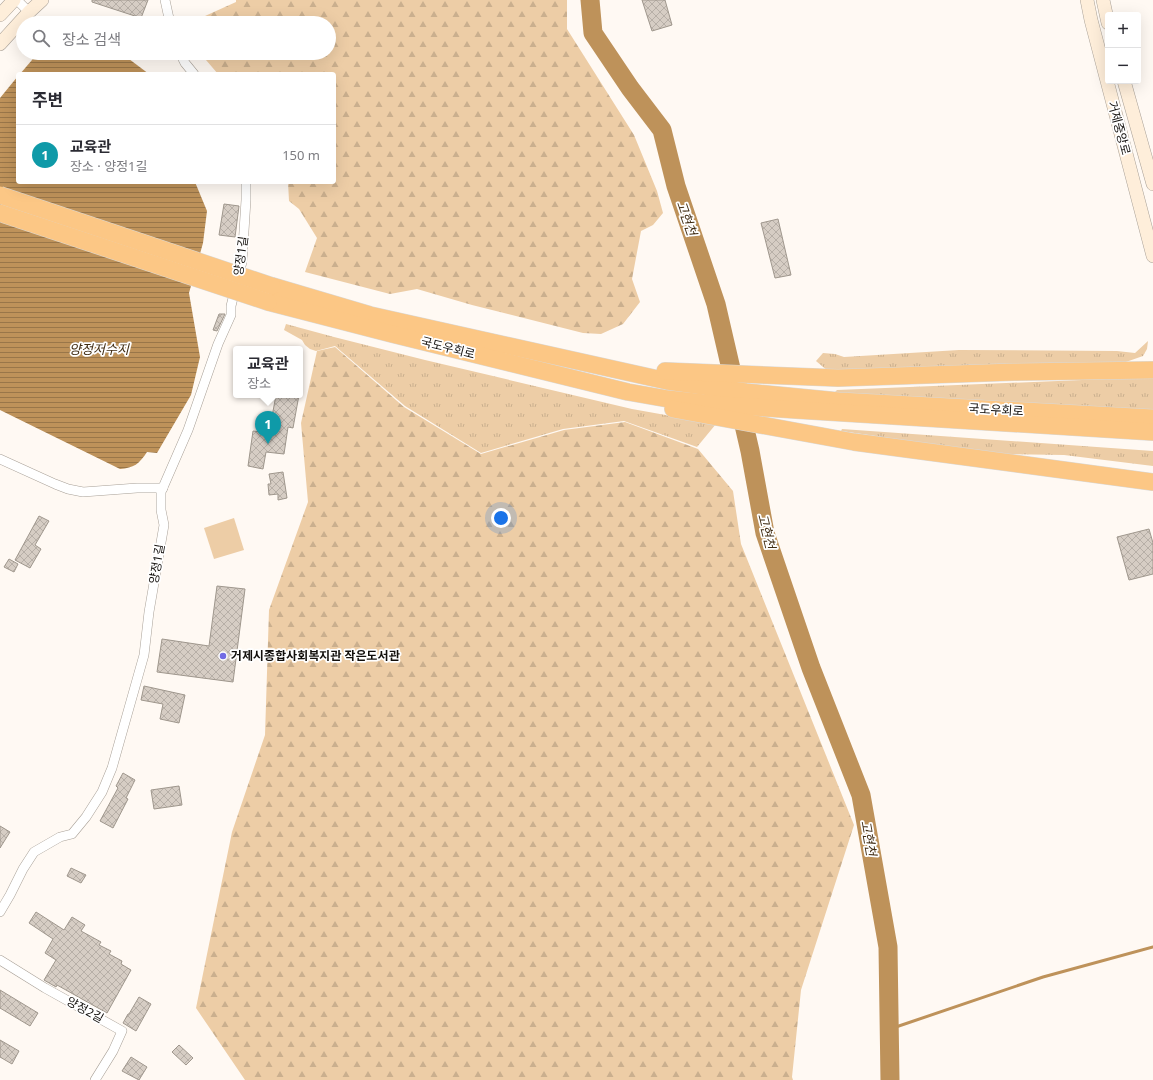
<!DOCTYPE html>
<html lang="ko">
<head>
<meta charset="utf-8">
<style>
	body { margin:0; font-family:"Noto Sans","Noto Sans KR",sans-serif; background:#f7f7f7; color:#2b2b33 }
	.controls { position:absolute; right:12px; top:12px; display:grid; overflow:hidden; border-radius:4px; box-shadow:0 4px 16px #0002 }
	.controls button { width:36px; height:36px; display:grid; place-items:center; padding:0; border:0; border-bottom:1px solid #e1e1e2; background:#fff; color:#2b2b33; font:20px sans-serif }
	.you { position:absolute; left:501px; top:518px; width:14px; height:14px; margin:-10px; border:3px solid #fff; border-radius:50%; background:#1a73e8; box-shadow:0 0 0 6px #1a73e833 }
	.badge { display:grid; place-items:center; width:26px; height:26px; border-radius:50%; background:#716ae4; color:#fff; font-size:13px; font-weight:700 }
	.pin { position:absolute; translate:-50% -33px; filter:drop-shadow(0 1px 2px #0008) }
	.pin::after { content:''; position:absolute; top:21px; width:14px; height:12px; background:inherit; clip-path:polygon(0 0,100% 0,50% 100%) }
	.popup { position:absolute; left:233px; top:346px; width:70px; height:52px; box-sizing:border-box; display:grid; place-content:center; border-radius:4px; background:#fff; filter:drop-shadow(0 1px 3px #0005); font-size:13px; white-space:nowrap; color:#7c7c81 }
	.popup b { font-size:15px; color:#2b2b33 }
	.popup::after { content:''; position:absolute; left:50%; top:100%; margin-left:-8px; border:8px solid transparent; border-top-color:#fff }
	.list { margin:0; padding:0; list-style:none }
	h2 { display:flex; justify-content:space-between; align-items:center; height:52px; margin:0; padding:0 16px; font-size:17px }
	h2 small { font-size:13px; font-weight:400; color:#7c7c81 }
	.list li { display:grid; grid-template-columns:26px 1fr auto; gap:12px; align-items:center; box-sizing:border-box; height:60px; padding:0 16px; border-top:1px solid #e1e1e2 }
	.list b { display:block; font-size:15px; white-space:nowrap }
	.list p { margin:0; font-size:13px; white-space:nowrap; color:#7c7c81 }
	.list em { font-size:13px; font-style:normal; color:#7c7c81 }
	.icon { flex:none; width:22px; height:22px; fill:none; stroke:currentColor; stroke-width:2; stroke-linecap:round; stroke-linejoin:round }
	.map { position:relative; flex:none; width:1153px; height:1080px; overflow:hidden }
	.search { position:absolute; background:#fff; box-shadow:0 4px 16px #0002; left:16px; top:16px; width:320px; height:44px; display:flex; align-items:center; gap:10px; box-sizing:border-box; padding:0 14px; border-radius:22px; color:#7c7c81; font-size:15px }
	.panel { position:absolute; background:#fff; box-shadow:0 4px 16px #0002; left:16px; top:72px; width:320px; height:112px; border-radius:4px }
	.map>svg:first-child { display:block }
	.grass { fill:url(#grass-tufts) }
	.forest { fill:url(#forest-firs) }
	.garden { fill:#edcda6 }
	.water { fill:url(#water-rules) }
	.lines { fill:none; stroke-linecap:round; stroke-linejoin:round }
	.stream { stroke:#be925a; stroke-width:3 }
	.river { stroke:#be925a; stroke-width:19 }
	.building { fill:url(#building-cross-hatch); stroke:#9f978d }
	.street-casing { stroke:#a8a097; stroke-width:10 }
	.secondary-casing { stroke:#a8a097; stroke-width:14 }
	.highway-casing { stroke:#d9d9d8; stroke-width:18 }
	.street { stroke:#fff; stroke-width:9 }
	.secondary { stroke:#feeeda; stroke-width:13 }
	.highway { stroke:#fcc785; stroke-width:17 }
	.highway-bridge-casing { stroke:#d9d9d8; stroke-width:18; stroke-linecap:butt }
	.highway-bridge { stroke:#fcc785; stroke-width:17 }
	.poi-dot { fill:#716ae4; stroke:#fff; stroke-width:1.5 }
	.labels { text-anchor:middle; stroke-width:3.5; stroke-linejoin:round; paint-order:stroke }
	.street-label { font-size:12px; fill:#120f0c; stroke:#fff }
	.poi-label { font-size:12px; font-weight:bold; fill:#120f0c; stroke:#fff; text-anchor:start }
	.water-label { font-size:13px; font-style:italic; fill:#402c13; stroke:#fff }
</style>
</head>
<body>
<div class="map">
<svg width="1153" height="1080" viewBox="0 0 1153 1080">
	<defs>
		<pattern id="grass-tufts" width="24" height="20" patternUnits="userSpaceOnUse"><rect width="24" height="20" fill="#edcda6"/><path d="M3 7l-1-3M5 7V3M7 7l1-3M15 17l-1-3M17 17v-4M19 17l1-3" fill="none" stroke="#caaf8e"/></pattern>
		<pattern id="forest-firs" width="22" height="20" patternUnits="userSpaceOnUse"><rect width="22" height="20" fill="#edcda6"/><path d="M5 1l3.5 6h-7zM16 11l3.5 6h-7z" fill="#caaf8e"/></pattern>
		<pattern id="water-rules" width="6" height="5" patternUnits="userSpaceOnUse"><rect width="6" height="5" fill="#be925a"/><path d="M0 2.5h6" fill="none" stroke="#997649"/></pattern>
		<pattern id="building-cross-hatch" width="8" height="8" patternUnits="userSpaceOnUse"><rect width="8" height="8" fill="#d6cdc4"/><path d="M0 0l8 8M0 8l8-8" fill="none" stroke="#b7afa7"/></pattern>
	</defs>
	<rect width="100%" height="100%" fill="#fff9f3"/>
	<g class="grass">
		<polygon points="286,324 334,337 425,360 632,409 716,424 697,447 624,421 563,429 481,453 405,406 335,346 316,351 310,349 305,345 302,340 284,330"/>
		<polygon points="1148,341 1147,349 1143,356 1123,363 829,372 816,361 823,353 835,354 844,357 959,350 1117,351 1135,353"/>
		<polygon points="1153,377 1153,415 834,393 837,390"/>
		<polygon points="842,429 1153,451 1153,466 1064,455 1006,454 950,447 841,431"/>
	</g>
	<g class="forest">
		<polygon points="236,0 567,0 567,29 634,135 657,191 663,213 653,225 641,231 632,279 640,302 623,324 601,334 583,333 472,305 417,289 390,294 305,272 317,238 299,209 289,201 288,182 334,182 334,74 218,74 200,53 329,53 329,23 201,23 205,16 236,2"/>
		<polygon points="335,347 404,407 481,454 564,430 625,422 698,449 733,491 741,544 854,825 801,990 792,1077 793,1080 245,1080 196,1008 232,832 265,735 269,610 308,502 301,423 317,351"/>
	</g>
	<polygon class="garden" points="234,518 244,550 214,559 204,528"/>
	<g class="water">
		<polygon points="38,53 121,53 149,74 20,74"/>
		<path d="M 18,76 L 18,182 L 195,182 L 207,211 L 203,243 L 189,293 L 200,357 L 191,395 L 157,453 L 147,452 C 139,464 134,468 120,469 L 0,410 L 0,98 Z"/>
	</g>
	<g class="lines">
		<polyline class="stream" points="890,1029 1043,977 1153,947"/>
		<polyline class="river" points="590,0 593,33 630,88 662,130 676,186 716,304 750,451 765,533 811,668 861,795 888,947 890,1080"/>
	</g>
	<g class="building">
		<polygon points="92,0 148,0 141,18 92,2"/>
		<polygon points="642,0 665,0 672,25 652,31"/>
		<polygon points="224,204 239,206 235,237 219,235"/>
		<polygon points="778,219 791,275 775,278 761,223"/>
		<polygon points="219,314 225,314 217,331 213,330"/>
		<polygon points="276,395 299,395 293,428 288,427 284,454 266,452 263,469 248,466 253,431 269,433"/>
		<polygon points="283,472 287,498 278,500 278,494 269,495 268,484 271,484 269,474"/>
		<polygon points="39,516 49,521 35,545 41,549 30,568 15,560"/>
		<polygon points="1149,529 1153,543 1153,574 1129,580 1117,537"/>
		<polygon points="9,559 18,564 14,572 4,567"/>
		<polygon points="217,586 245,589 233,682 157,672 162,639 209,646"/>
		<polygon points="144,686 185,695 179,723 160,719 163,704 141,700"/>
		<polygon points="123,773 135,780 126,798 128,799 113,828 100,821 118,788 116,786"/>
		<polygon points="179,786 182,805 154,809 151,790"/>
		<polygon points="0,826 10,832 0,848"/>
		<polygon points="71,868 86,875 81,883 67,876"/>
		<polygon points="36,912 64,930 72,917 85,925 81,931 101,942 99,945 111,951 109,954 122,961 121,964 131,970 107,1013 57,985 56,987 44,980 56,960 45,953 53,939 29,923"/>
		<polygon points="0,990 38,1013 30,1026 0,1008"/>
		<polygon points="139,997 151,1004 136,1031 123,1023 128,1014 129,1014"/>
		<polygon points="0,1040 19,1051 12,1064 0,1057"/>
		<polygon points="179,1045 193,1058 186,1065 172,1052"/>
		<polygon points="131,1057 147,1067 139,1080 122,1071"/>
	</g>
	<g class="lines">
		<g class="street-casing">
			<g id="street">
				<polyline points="17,0 29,12"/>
				<polyline points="165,0 170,23"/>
				<polyline points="180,53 185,63 194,74"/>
				<polyline points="0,459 55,484 68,489 83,492 137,488 163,488"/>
				<polyline points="0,912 10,895 23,869 34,852 60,837 72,834 86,817 102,792 112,768 144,655 149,612 164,525 161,510 161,492 188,430 218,344 231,315 231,306 242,262 246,200 246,182"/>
				<polyline points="0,960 45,988 122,1031 113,1051 95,1080"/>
			</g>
		</g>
		<g class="secondary-casing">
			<g id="secondary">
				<polyline points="1087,0 1091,20 1153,256"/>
				<polyline points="1103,0 1108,23"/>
				<polyline points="0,15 14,0"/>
				<polyline points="0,44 29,12 42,0"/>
				<polyline points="1124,81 1153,184"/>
			</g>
		</g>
		<g class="highway-casing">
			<g id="highway">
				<polyline points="272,286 370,315 667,381 746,392 839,401 1153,418"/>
				<polyline points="268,302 392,334 628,392 668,399 723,405 796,410 1153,432"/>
				<polyline points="665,371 838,378 1014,372 1153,370"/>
				<polyline points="673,409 854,442 1153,482"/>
			</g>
		</g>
		<use href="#street" class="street"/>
		<use href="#secondary" class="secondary"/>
		<use href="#highway" class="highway"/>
		<g class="highway-bridge-casing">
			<g id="highway-bridge">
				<polyline points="0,195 272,286"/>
				<polyline points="0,213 268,302"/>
			</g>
		</g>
		<use href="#highway-bridge" class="highway-bridge"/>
	</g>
	<circle class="poi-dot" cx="223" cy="656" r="4"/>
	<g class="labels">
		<g class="street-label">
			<text transform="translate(1119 128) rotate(75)" y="4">거제중앙로</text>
			<text transform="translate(241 256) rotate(-82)" y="4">양정1길</text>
			<text transform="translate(448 348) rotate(14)" y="4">국도우회로</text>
			<text transform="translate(996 410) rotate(3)" y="4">국도우회로</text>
			<text transform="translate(157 564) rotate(-80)" y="4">양정1길</text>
			<text transform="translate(85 1010) rotate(29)" y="4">양정2길</text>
		</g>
		<g class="poi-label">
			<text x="231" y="660">거제시종합사회복지관 작은도서관</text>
		</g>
		<g class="water-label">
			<text transform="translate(687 218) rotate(71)" y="5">고현천</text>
			<text x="99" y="354">양정저수지</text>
			<text transform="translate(767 531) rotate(76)" y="5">고현천</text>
			<text transform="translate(869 838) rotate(80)" y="5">고현천</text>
		</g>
	</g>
</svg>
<div class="controls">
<button>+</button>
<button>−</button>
</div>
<div class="you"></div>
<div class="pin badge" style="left:268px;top:444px;background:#0f9aa8">1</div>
<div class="popup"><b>교육관</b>장소</div>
<div class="search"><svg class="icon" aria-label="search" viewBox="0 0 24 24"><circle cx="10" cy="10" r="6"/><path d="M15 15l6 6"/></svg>장소 검색</div>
<section class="panel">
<h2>주변<small></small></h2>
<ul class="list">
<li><span class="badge" style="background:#0f9aa8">1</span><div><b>교육관</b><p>장소 · 양정1길</p></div><em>150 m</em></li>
</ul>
</section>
</div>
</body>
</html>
